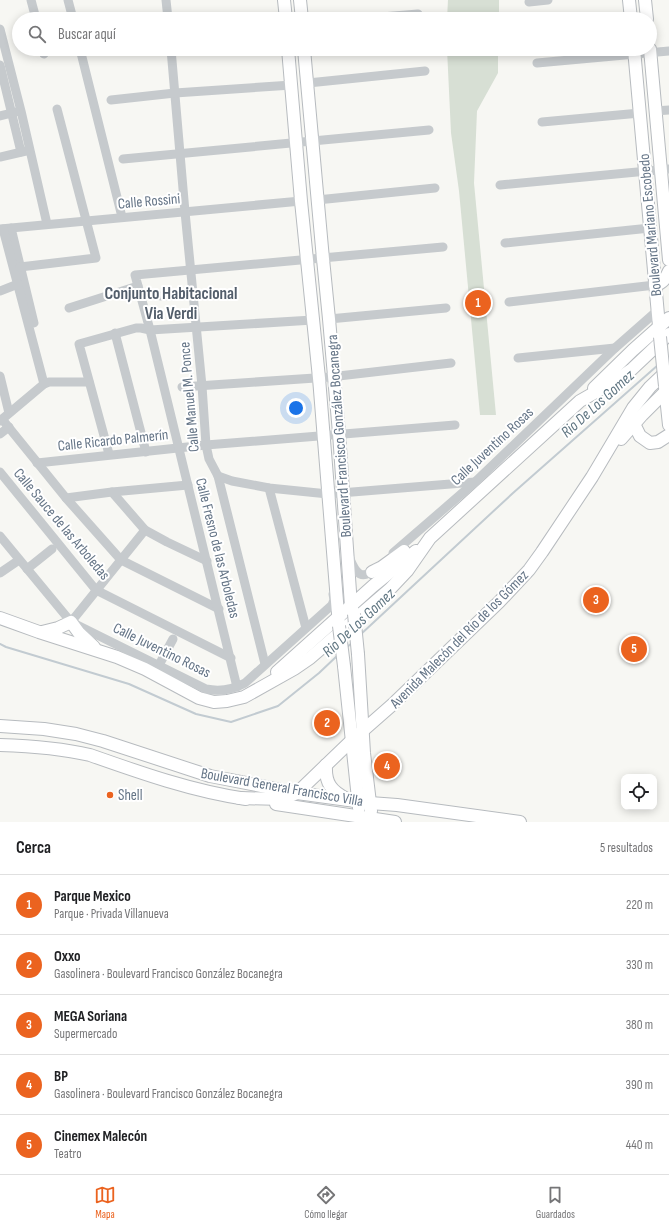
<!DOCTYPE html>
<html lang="es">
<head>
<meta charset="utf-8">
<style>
	body { margin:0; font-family:"Sofia Sans Condensed",sans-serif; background:#f2f2f2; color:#202124 }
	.controls { position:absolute; right:12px; bottom:12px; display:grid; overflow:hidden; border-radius:8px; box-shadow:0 2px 10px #0003 }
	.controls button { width:36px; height:36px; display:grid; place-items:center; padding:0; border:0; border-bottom:1px solid #e0e0e0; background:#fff; color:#202124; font:20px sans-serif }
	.you { position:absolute; left:296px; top:408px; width:14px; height:14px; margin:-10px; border:3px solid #fff; border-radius:50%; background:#1a73e8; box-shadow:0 0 0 6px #1a73e833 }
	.badge { display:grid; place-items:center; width:26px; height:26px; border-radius:50%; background:#eb631f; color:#fff; font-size:13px; font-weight:700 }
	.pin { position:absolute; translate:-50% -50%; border:2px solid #fff; box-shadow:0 1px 4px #0006 }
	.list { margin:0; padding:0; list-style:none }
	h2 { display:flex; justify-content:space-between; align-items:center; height:52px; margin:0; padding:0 16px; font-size:17px }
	h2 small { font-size:13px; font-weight:400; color:#757577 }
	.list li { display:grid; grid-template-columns:26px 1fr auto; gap:12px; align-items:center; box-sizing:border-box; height:60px; padding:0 16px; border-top:1px solid #e0e0e0 }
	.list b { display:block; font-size:15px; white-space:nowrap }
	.list p { margin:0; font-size:13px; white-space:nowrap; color:#757577 }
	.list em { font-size:13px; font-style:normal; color:#757577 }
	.icon { flex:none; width:22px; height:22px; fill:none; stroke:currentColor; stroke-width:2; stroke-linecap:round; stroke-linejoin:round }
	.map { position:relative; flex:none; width:669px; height:822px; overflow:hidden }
	.search { position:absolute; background:#fff; box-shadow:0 2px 10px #0003; left:12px; right:12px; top:12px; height:44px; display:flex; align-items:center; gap:10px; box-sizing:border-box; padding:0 14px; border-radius:22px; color:#757577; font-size:15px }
	.sheet { height:352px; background:#fff }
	nav { display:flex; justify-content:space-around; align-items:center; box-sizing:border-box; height:56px; border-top:1px solid #e0e0e0; background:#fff; font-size:11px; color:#757577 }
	nav a { display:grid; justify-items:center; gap:2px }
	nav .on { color:#eb631f }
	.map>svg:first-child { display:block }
	.green { fill:#d7dfd4 }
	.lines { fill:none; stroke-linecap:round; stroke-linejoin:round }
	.stream { stroke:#c2cbd1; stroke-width:2 }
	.major-casing { stroke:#b7bbbf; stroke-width:14 }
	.minor { stroke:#c6cacd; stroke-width:9 }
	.major { stroke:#fff; stroke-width:12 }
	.major-bridge-casing { stroke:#b7bbbf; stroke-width:14; stroke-linecap:butt }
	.major-bridge { stroke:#fff; stroke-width:12 }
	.poi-dot { fill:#eb631f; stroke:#fff; stroke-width:1.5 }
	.labels { text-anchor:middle; stroke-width:4; stroke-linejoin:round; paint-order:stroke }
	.street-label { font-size:15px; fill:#647486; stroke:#fff }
	.poi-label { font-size:15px; fill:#647486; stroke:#fff; text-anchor:start }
	.water-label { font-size:16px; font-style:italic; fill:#607682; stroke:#fff }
	.quarter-label { font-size:17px; font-weight:bold; fill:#535e6b; stroke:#fff }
</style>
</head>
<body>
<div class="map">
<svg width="669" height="822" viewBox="0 0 669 822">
	<rect width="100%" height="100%" fill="#f7f7f3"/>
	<g class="green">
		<polygon points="448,0 499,0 499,19 447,19"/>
		<polygon points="447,49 498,49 498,73 477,111 474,183 496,415 480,415 459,191 451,133"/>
	</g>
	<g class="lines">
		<g class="stream">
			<polyline points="360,635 513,493 658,365"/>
			<polyline points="0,644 6,647 129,684 196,714 231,722 278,706 319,673 338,655"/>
			<polyline points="346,648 353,642"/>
		</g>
		<g class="major-casing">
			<g id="major">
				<polyline points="284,0 286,19"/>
				<polyline points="300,0 302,19"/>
				<polyline points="629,0 631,19"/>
				<polyline points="645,0 647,19"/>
				<polyline points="288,49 301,201 319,378 339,626"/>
				<polyline points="304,49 323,259 329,319 339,433 351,606 354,614"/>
				<polyline points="634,49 660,337"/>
				<polyline points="650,49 669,260"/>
				<path d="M 655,285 C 663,283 666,278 669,271"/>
				<polyline points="665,387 669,425"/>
				<polyline points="594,388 633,350 669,318"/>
				<polyline points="634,424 640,436 650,443 658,442 669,435"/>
				<polyline points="621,439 642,415 669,388"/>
				<polyline points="372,572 382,567 404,551"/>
				<polyline points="0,618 39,632 117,657 145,669 199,698 214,702 227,701 244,697 294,669 310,658 390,589 407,571 430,538 580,401 615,381 631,370 669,334"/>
				<polyline points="42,632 58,628 71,622 79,633 94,647"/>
				<polyline points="358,654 364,753 371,811"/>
				<polyline points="344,666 359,808"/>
				<polyline points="277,672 373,586 416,551"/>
				<polyline points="0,726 44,729 76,734 103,741 210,776 297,793 370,803 397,805 520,822"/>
				<path d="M 0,745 C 31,746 60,748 90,755 C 141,773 192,791 246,799"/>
				<path d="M 326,765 C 325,783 331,791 347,799"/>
				<polyline points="239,798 283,799 297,793 351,741 392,705 499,602 529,570 542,552 592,477 633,408 650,387 669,369"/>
				<polyline points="276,804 395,822"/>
			</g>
		</g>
		<g class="minor">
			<polyline points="31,0 36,19"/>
			<polyline points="68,0 73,19"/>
			<polyline points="166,0 168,19"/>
			<polyline points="529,2 548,0"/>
			<polyline points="357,19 418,14"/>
			<polyline points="0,29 21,111 47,224"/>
			<polyline points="43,49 44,54"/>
			<polyline points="80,49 122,217"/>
			<polyline points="171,49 185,212 202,386 206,445 209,459 218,476 265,664"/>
			<polyline points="537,63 669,51"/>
			<polyline points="0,65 21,152"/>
			<polyline points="308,83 425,71"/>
			<polyline points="111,100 175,93 292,85"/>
			<polyline points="655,111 669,110"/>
			<polyline points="0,116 16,112"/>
			<polyline points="542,122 640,113"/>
			<polyline points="0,157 26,151"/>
			<polyline points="123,159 429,130"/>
			<polyline points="500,185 669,169"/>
			<polyline points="317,200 435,188"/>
			<polyline points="11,228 34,323"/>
			<polyline points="0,229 301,201"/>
			<polyline points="3,229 44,384"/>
			<polyline points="505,243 650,228"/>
			<polyline points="20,267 96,258 57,109"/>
			<polyline points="0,291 18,284"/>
			<polyline points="161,296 193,295"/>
			<polyline points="509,302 655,285"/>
			<polyline points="69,308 138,286"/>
			<polyline points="329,319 446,308"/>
			<polyline points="115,333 146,452"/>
			<polyline points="518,358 615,348"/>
			<polyline points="0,376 9,413"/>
			<polyline points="182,387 330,377 451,363"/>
			<polyline points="2,419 66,498 121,560 219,609"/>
			<polyline points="0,421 44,384 49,382 89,382"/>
			<polyline points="0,434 9,427"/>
			<polyline points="109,454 79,344 136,328 141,328 150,330 313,320"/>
			<polyline points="37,463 206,445 455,425"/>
			<polyline points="0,472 96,590 231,658"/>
			<polyline points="218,476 232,481 269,488 328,494 475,482"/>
			<polyline points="269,488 306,628"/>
			<polyline points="112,492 145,530 167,542 207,561"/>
			<polyline points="66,498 112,492 188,485"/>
			<path d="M 0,536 L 71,622 L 206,689 C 220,692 232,690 245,683 L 332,605 L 334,600 L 333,594"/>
			<polyline points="393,553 475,482 615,348 657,311"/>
			<path d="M 350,559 C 356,574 362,581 376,568"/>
			<polyline points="27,569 52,549"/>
			<polyline points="0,573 19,560"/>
			<polyline points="71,622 145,530"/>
			<polyline points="159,665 173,639"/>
			<polyline points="237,687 150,330 135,275 443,247"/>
		</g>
		<use href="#major" class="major"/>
		<g class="major-bridge-casing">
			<g id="major-bridge">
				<polyline points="660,337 665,386"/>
				<polyline points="354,614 358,654"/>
				<polyline points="339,626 344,666"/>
			</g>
		</g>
		<use href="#major-bridge" class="major-bridge"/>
	</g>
	<circle class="poi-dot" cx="110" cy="795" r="4"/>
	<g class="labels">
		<g class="street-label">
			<text transform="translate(149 201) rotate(-5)" y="5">Calle Rossini</text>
			<text transform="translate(650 225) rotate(-95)" y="5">Boulevard Mariano Escobedo</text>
			<text transform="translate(189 397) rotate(-95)" y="5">Calle Manuel M. Ponce</text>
			<text transform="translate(339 436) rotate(-94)" y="5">Boulevard Francisco González Bocanegra</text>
			<text transform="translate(113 440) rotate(-6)" y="5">Calle Ricardo Palmerín</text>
			<text transform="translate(492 446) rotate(-43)" y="5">Calle Juventino Rosas</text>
			<text transform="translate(62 524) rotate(50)" y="5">Calle Sauce de las Arboledas</text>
			<text transform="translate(218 548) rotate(76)" y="5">Calle Fresno de las Arboledas</text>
			<text transform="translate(459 639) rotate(-45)" y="5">Avenida Malecón del Río de los Gómez</text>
			<text transform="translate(162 650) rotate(26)" y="5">Calle Juventino Rosas</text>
			<text transform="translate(282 787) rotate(10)" y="5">Boulevard General Francisco Villa</text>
		</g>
		<g class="poi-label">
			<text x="118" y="800">Shell</text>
		</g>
		<g class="water-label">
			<text transform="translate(597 403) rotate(-42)" y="6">Rio De Los Gomez</text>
			<text transform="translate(358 622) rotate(-43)" y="6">Rio De Los Gomez</text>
		</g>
		<g class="quarter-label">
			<text x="171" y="299">Conjunto Habitacional<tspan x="171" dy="20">Via Verdi</tspan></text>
		</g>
	</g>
</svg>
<div class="controls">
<button><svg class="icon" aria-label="locate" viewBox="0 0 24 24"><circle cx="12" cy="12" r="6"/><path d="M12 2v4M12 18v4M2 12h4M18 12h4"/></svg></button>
</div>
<div class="you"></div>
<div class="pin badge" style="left:478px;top:303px">1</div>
<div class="pin badge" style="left:327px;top:723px">2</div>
<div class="pin badge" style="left:596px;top:600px">3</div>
<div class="pin badge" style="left:387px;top:766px">4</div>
<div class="pin badge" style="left:634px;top:649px">5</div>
<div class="search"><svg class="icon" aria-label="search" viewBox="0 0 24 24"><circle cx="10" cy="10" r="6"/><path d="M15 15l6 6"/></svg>Buscar aquí</div>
</div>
<section class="sheet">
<h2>Cerca<small>5 resultados</small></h2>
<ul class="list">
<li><span class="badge">1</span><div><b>Parque Mexico</b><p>Parque · Privada Villanueva</p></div><em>220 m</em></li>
<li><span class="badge">2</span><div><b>Oxxo</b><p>Gasolinera · Boulevard Francisco González Bocanegra</p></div><em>330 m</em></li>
<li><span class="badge">3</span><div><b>MEGA Soriana</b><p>Supermercado</p></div><em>380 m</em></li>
<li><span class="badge">4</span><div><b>BP</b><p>Gasolinera · Boulevard Francisco González Bocanegra</p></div><em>390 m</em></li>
<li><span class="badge">5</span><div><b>Cinemex Malecón</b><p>Teatro</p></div><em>440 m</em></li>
</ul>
</section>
<nav>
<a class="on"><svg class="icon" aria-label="map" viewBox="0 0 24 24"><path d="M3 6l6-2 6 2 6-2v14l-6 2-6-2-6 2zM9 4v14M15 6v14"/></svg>Mapa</a>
<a><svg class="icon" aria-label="directions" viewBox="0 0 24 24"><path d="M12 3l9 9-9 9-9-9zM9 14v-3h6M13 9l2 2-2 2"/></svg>Cómo llegar</a>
<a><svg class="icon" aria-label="saved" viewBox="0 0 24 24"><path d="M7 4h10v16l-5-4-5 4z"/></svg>Guardados</a>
</nav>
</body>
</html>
